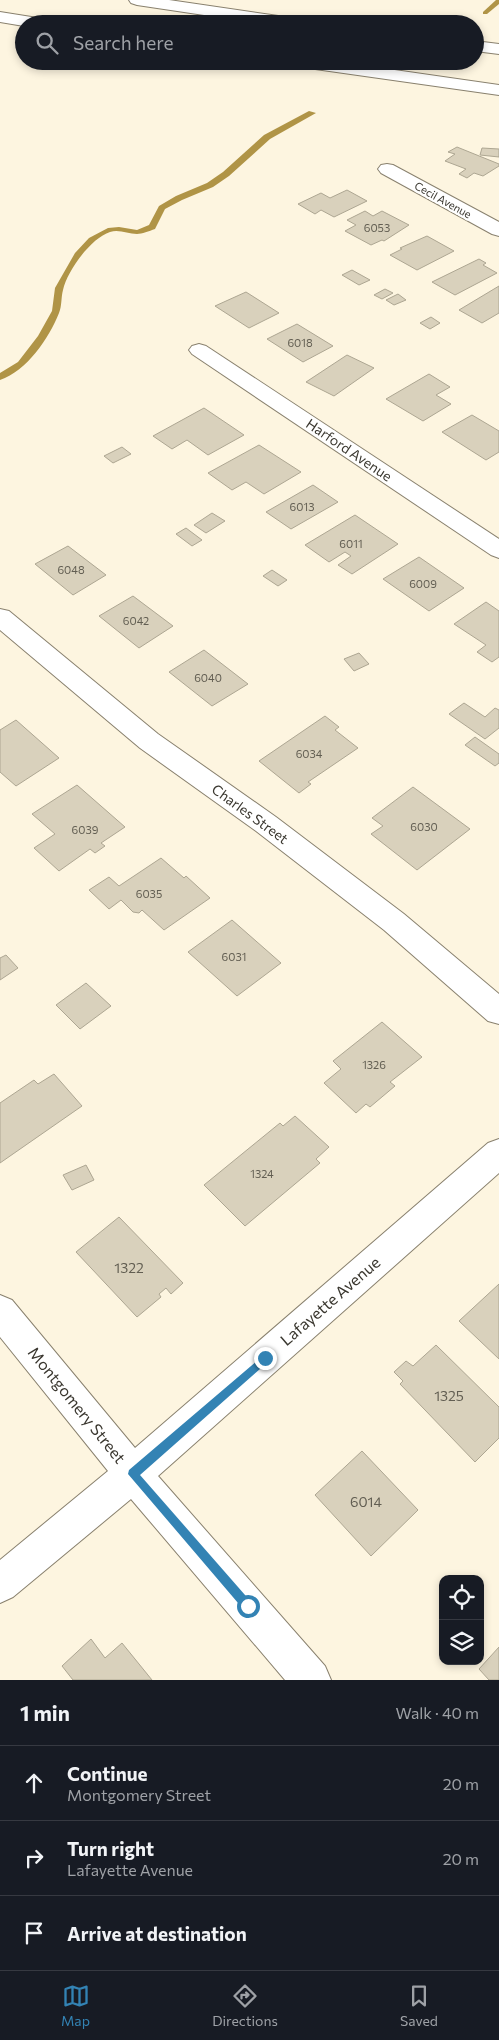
<!DOCTYPE html>
<html lang="en">
<head>
<meta charset="utf-8">
<style>
	body { margin:0; font-family:Commissioner,sans-serif; background:#20242c; color:#f1f3f6 }
	.controls { position:absolute; right:15px; bottom:15px; display:grid; overflow:hidden; border-radius:10px; box-shadow:0 2px 8px #0003 }
	.controls button { width:45px; height:45px; display:grid; place-items:center; padding:0; border:0; border-bottom:1px solid #363941; background:#171b24; color:#f1f3f6; font:25px sans-serif }
	.stop { position:absolute; width:15px; height:15px; margin:-11px; border:4px solid #3383b4; border-radius:50%; background:#fff }
	.stop.end { background:#3383b4; border-color:#fff; box-shadow:0 1px 5px #0008 }
	.list { margin:0; padding:0; list-style:none }
	h2 { display:flex; justify-content:space-between; align-items:center; height:65px; margin:0; padding:0 20px; font-size:21px }
	h2 small { font-size:16px; font-weight:400; color:#9ea1a6 }
	.list li { display:grid; grid-template-columns:32px 1fr auto; gap:15px; align-items:center; box-sizing:border-box; height:75px; padding:0 20px; border-top:1px solid #363941 }
	.list b { display:block; font-size:19px; white-space:nowrap }
	.list p { margin:0; font-size:16px; white-space:nowrap; color:#9ea1a6 }
	.list em { font-size:16px; font-style:normal; color:#9ea1a6 }
	.icon { flex:none; width:28px; height:28px; fill:none; stroke:currentColor; stroke-width:2; stroke-linecap:round; stroke-linejoin:round }
	.map { position:relative; flex:none; width:499px; height:1680px; overflow:hidden }
	.search { position:absolute; background:#171b24; box-shadow:0 2px 8px #0003; left:15px; right:15px; top:15px; height:55px; display:flex; align-items:center; gap:12px; box-sizing:border-box; padding:0 18px; border-radius:28px; color:#9ea1a6; font-size:19px }
	.sheet { height:290px; background:#171b24 }
	nav { display:flex; justify-content:space-around; align-items:center; box-sizing:border-box; height:70px; border-top:1px solid #363941; background:#171b24; font-size:14px; color:#9ea1a6 }
	nav a { display:grid; justify-items:center; gap:2px }
	nav .on { color:#3383b4 }
	.map>svg:first-child { display:block }
	.lines { fill:none; stroke-linecap:round; stroke-linejoin:round }
	.stream { fill:#b09446; fill-rule:evenodd }
	.building { fill:#d9d1bc; stroke:#ada692 }
	.street-casing { stroke:#89816e; stroke-width:2 }
	.highway-casing { stroke:#89816e; stroke-width:2 }
	.street { fill:#fff; fill-rule:evenodd }
	.highway { fill:#fff; fill-rule:evenodd }
	.route { fill:#3383b4 }
	.labels { text-anchor:middle; stroke-width:4.5; stroke-linejoin:round; paint-order:stroke }
	.far-street-label { font-size:11px; fill:#3a372f; stroke:#fff }
	.number-label { font-size:11px; fill:#625e52 }
	.street-label { font-size:14px; fill:#3a372f; stroke:#fff }
	.near-number-label { font-size:14px; fill:#625e52 }
	.near-street-label { font-size:16px; fill:#3a372f; stroke:#fff }
</style>
</head>
<body>
<div class="map">
<svg width="499" height="1680" viewBox="0 0 499 1680">
	<rect width="100%" height="100%" fill="#fdf5e0"/>
	<g class="lines">
		<g class="stream">
			<polygon points="496,0 499,0 499,4 487,14 483,14 483,12"/>
			<path d="M 309,111 L 316,113 L 270,139 L 229,176 L 213,187 L 182,200 L 165,209 L 155,229 C 149,231 142,234 137,234 C 128,234 119,229 110,232 C 91,238 67,271 63,290 C 61,297 62,306 59,313 C 49,338 27,371 0,380 L 0,373 L 18,362 L 38,336 L 52,311 L 55,288 L 75,253 L 89,238 L 108,228 L 119,227 L 137,230 L 149,225 L 159,206 L 176,196 L 207,183 L 223,172 L 264,135 Z"/>
		</g>
	</g>
	<g class="building">
		<polygon points="457,147 499,164 499,166 483,176 474,173 467,178 459,174 466,169 445,161 455,154 448,152"/>
		<polygon points="482,148 499,149 499,157 480,155"/>
		<polygon points="347,190 367,201 334,217 321,210 315,214 298,204 321,193 330,198"/>
		<polygon points="365,211 373,216 382,211 409,225 384,241 382,240 371,245 345,231 356,225 347,220"/>
		<polygon points="427,236 454,251 417,270 390,255 402,249 400,248"/>
		<polygon points="479,259 486,263 483,265 497,273 455,295 432,282"/>
		<polygon points="352,270 370,280 359,285 342,275"/>
		<polygon points="499,286 499,313 482,323 459,310"/>
		<polygon points="385,289 393,293 382,299 374,295"/>
		<polygon points="246,292 279,313 249,328 215,306"/>
		<polygon points="398,294 406,300 394,305 386,300"/>
		<polygon points="431,317 440,323 430,329 420,323"/>
		<polygon points="297,324 333,346 303,362 267,339"/>
		<polygon points="347,355 374,368 334,396 306,382"/>
		<polygon points="429,374 450,387 436,395 451,404 423,421 386,399"/>
		<polygon points="204,408 244,435 208,455 187,440 172,449 153,436"/>
		<polygon points="472,415 499,431 499,452 486,460 442,432"/>
		<polygon points="259,445 301,472 264,494 246,482 232,490 208,473"/>
		<polygon points="122,447 131,454 113,463 104,456"/>
		<polygon points="313,485 338,502 291,529 266,512"/>
		<polygon points="212,513 225,521 206,533 194,525"/>
		<polygon points="355,515 398,544 352,574 338,565 351,556 345,552 329,562 305,545"/>
		<polygon points="186,528 202,540 192,546 176,534"/>
		<polygon points="68,546 106,575 73,595 35,564"/>
		<polygon points="419,557 464,588 429,611 383,579"/>
		<polygon points="272,570 287,580 278,586 263,576"/>
		<polygon points="133,596 173,626 139,648 99,616"/>
		<polygon points="486,602 499,611 499,657 492,662 477,652 486,645 454,624"/>
		<polygon points="204,650 248,684 212,706 169,672"/>
		<polygon points="359,653 369,664 354,671 344,659"/>
		<polygon points="464,703 485,717 495,708 499,710 499,728 485,739 449,714"/>
		<polygon points="325,716 339,727 335,730 358,748 308,782 311,784 299,793 259,761"/>
		<polygon points="16,720 59,758 16,786 0,772 0,730"/>
		<polygon points="475,737 499,754 499,763 495,766 465,745"/>
		<polygon points="77,785 125,827 101,843 105,846 95,853 90,849 59,871 34,848 55,834 32,814"/>
		<polygon points="413,787 470,829 417,870 371,834 383,826 372,818"/>
		<polygon points="161,858 184,878 186,876 210,898 164,930 142,910 139,913 133,912 121,900 109,909 89,890 109,877 119,886"/>
		<polygon points="232,920 281,963 237,996 188,952"/>
		<polygon points="6,955 18,968 0,980 0,958"/>
		<polygon points="86,983 111,1006 80,1029 56,1005"/>
		<polygon points="382,1022 422,1057 390,1082 395,1086 370,1107 366,1104 356,1113 324,1083 341,1069 333,1061"/>
		<polygon points="54,1074 82,1106 0,1163 0,1103 34,1080 38,1084"/>
		<polygon points="295,1116 329,1147 316,1159 320,1163 245,1226 204,1185 280,1123 283,1126"/>
		<polygon points="86,1165 94,1180 72,1190 63,1175"/>
		<polygon points="119,1217 183,1283 171,1294 166,1288 159,1294 161,1297 137,1317 76,1252"/>
		<polygon points="499,1284 499,1359 459,1321"/>
		<polygon points="436,1345 499,1407 499,1438 475,1462 400,1384 403,1381 394,1372 406,1361 413,1366"/>
		<polygon points="362,1451 418,1510 371,1556 315,1495"/>
		<polygon points="91,1639 105,1658 122,1643 152,1680 73,1680 62,1666"/>
		<polygon points="499,1647 499,1680 489,1680 479,1669"/>
	</g>
	<g class="lines">
		<g class="street-casing">
			<g id="street">
				<polygon points="387,164 393,165 499,222 499,236 492,234 381,173 378,169 381,165"/>
				<polygon points="199,344 206,346 499,539 499,558 491,555 192,354 189,350 192,346"/>
				<polygon points="0,609 9,611 158,734 276,817 404,914 499,994 499,1024 488,1021 384,930 256,831 140,748 0,630"/>
				<polygon points="499,1139 499,1173 158,1476 325,1666 331,1680 285,1680 131,1499 13,1597 0,1603 0,1560 108,1471 0,1337 0,1295 12,1300 135,1448 488,1143"/>
			</g>
		</g>
		<g class="highway-casing">
			<g id="highway">
				<polygon points="129,0 169,0 299,19 305,21 307,24 264,24 137,5 131,3"/>
				<polygon points="0,12 44,19 50,21 52,24 24,24 24,26 0,22"/>
				<polygon points="475,41 499,44 499,54 475,51"/>
				<polygon points="286,61 332,61 499,85 499,95 294,66 288,65"/>
			</g>
		</g>
		<use href="#street" class="street"/>
		<use href="#highway" class="highway"/>
	</g>
	<polygon class="route" points="265,1354 268,1355 268,1362 140,1475 252,1603 253,1606 252,1610 248,1612 244,1610 128,1474 129,1470"/>
	<g class="labels">
		<g class="far-street-label">
			<text transform="translate(443 200) rotate(29)" y="4">Cecil Avenue</text>
		</g>
		<g class="number-label">
			<text x="377" y="232">6053</text>
			<text x="300" y="347">6018</text>
			<text x="302" y="511">6013</text>
			<text x="351" y="548">6011</text>
			<text x="71" y="574">6048</text>
			<text x="423" y="588">6009</text>
			<text x="136" y="625">6042</text>
			<text x="208" y="682">6040</text>
			<text x="309" y="758">6034</text>
			<text x="424" y="831">6030</text>
			<text x="85" y="834">6039</text>
			<text x="149" y="898">6035</text>
			<text x="234" y="961">6031</text>
			<text x="374" y="1069">1326</text>
			<text x="262" y="1178">1324</text>
		</g>
		<g class="street-label">
			<text transform="translate(349 450) rotate(34)" y="5">Harford Avenue</text>
			<text transform="translate(250 814) rotate(36)" y="5">Charles Street</text>
		</g>
		<g class="near-number-label">
			<text x="129" y="1273">1322</text>
			<text x="449" y="1401">1325</text>
			<text x="366" y="1507">6014</text>
		</g>
		<g class="near-street-label">
			<text transform="translate(330 1301) rotate(-41)" y="6">Lafayette Avenue</text>
			<text transform="translate(77 1405) rotate(51)" y="6">Montgomery Street</text>
		</g>
	</g>
</svg>
<div class="controls">
<button><svg class="icon" aria-label="locate" viewBox="0 0 24 24"><circle cx="12" cy="12" r="6"/><path d="M12 2v4M12 18v4M2 12h4M18 12h4"/></svg></button>
<button><svg class="icon" aria-label="layers" viewBox="0 0 24 24"><path d="M12 4l9 5-9 5-9-5zM3 14l9 5 9-5"/></svg></button>
</div>
<div class="stop" style="left:248px;top:1606px"></div>
<div class="stop end" style="left:265px;top:1358px"></div>
<div class="search"><svg class="icon" aria-label="search" viewBox="0 0 24 24"><circle cx="10" cy="10" r="6"/><path d="M15 15l6 6"/></svg>Search here</div>
</div>
<section class="sheet">
<h2>1 min<small>Walk · 40 m</small></h2>
<ul class="list">
<li><svg class="icon" aria-label="ahead" viewBox="0 0 24 24"><path d="M12 20V5M6 11l6-6 6 6"/></svg><div><b>Continue</b><p>Montgomery Street</p></div><em>20 m</em></li>
<li><svg class="icon" aria-label="right" viewBox="0 0 24 24"><path d="M7 20v-9h11M14 6l5 5-5 5"/></svg><div><b>Turn right</b><p>Lafayette Avenue</p></div><em>20 m</em></li>
<li><svg class="icon" aria-label="arrive" viewBox="0 0 24 24"><path d="M6 21V4h12l-3 4 3 4H6"/></svg><div><b>Arrive at destination</b></div></li>
</ul>
</section>
<nav>
<a class="on"><svg class="icon" aria-label="map" viewBox="0 0 24 24"><path d="M3 6l6-2 6 2 6-2v14l-6 2-6-2-6 2zM9 4v14M15 6v14"/></svg>Map</a>
<a><svg class="icon" aria-label="directions" viewBox="0 0 24 24"><path d="M12 3l9 9-9 9-9-9zM9 14v-3h6M13 9l2 2-2 2"/></svg>Directions</a>
<a><svg class="icon" aria-label="saved" viewBox="0 0 24 24"><path d="M7 4h10v16l-5-4-5 4z"/></svg>Saved</a>
</nav>
</body>
</html>
